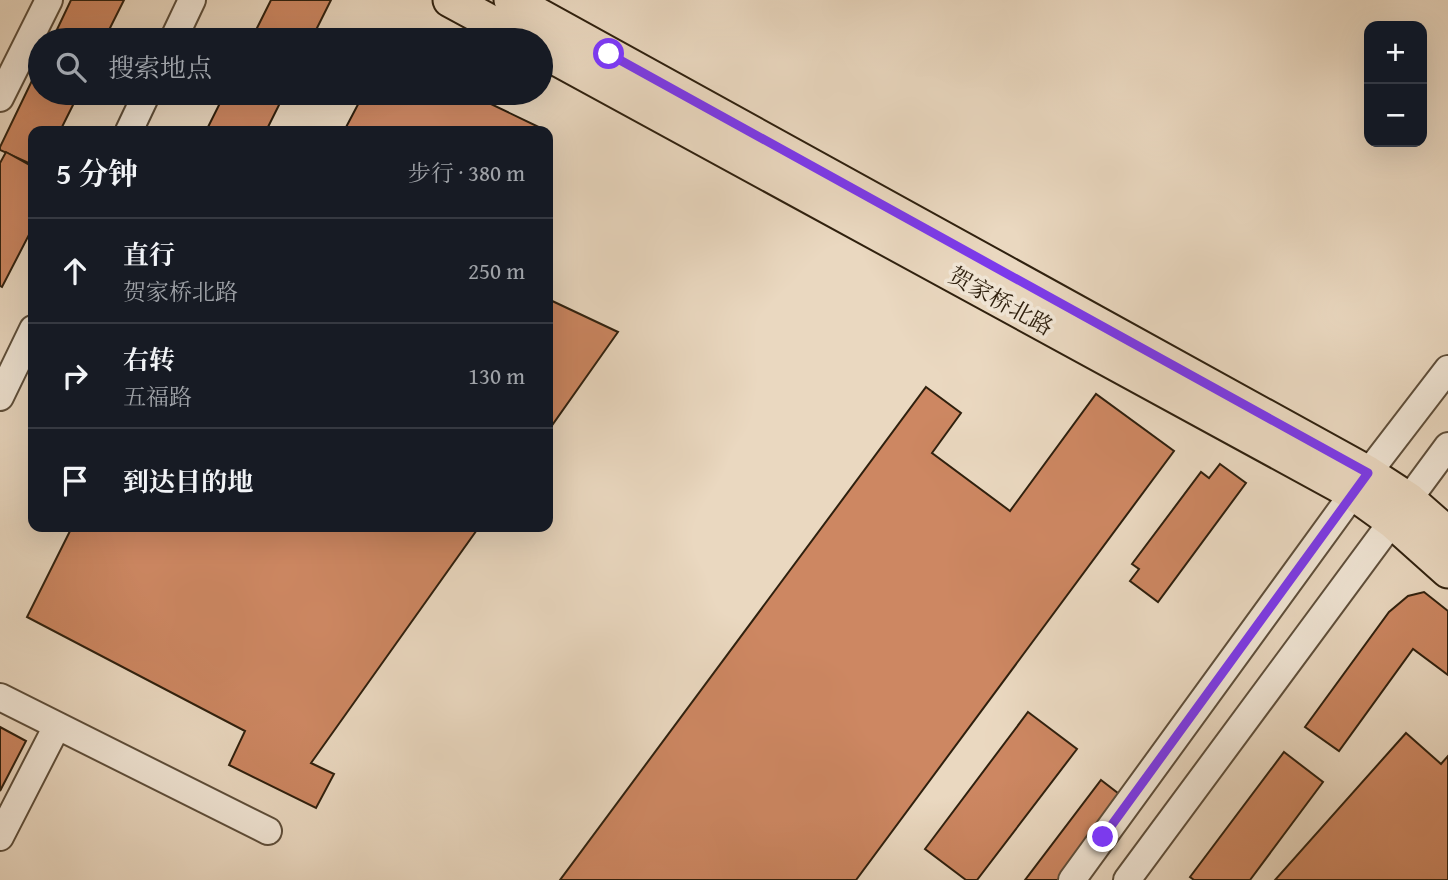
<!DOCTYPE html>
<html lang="zh">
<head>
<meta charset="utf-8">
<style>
	body { margin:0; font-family:"Gentium Book Plus","Noto Serif SC",serif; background:#20242c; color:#f1f3f6 }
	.controls { position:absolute; right:21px; top:21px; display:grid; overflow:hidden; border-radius:14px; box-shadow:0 7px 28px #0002 }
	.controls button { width:63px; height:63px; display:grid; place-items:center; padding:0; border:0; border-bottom:2px solid #363941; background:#171b24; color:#f1f3f6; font:35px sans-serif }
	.stop { position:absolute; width:21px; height:21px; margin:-16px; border:5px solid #7c3aed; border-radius:50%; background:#fff }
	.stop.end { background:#7c3aed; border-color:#fff; box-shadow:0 2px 7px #0008 }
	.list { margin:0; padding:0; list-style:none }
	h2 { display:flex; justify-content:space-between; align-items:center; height:91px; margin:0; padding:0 28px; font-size:30px }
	h2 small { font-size:23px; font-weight:400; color:#9ea1a6 }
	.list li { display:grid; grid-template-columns:46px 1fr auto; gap:21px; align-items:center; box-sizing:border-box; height:105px; padding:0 28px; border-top:2px solid #363941 }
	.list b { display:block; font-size:26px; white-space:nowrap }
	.list p { margin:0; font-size:23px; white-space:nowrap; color:#9ea1a6 }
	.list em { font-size:23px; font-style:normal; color:#9ea1a6 }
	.icon { flex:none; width:38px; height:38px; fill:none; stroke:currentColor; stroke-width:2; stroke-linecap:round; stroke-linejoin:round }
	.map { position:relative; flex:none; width:1448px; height:880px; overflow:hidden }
	.search { position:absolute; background:#171b24; box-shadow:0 7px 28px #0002; left:28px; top:28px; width:525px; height:77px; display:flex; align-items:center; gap:18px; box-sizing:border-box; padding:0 24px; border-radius:38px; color:#9ea1a6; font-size:26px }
	.panel { position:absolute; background:#171b24; box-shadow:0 7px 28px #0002; left:28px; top:126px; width:525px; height:406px; border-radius:14px }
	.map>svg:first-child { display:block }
	.building { fill:#cd8762; stroke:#2f200e; stroke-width:2 }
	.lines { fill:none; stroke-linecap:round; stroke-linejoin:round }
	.minor-casing { stroke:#5e4e3a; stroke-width:30 }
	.major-casing { stroke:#2f200e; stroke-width:37 }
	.minor { stroke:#f1e6d6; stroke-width:26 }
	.major { stroke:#ead8c0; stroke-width:33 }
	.route { stroke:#7c3aed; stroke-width:9 }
	.labels { text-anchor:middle; stroke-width:7; stroke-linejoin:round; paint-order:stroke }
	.street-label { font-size:23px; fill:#2f200e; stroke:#f1e6d6 }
</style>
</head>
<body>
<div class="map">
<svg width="1448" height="880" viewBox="0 0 1448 880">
	<rect width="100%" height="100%" fill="#ead8c0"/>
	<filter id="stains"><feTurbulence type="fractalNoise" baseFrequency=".00286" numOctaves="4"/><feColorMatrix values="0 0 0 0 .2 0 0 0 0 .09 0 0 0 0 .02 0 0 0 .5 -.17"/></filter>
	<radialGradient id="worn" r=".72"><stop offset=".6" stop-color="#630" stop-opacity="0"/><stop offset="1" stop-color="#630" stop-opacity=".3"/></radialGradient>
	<g class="building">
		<polygon points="71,0 124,0 104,40 52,40"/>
		<polygon points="271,0 331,0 311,40 251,40"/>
		<polygon points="40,64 40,93 79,93 60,131 33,131 33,165 0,150 0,147"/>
		<polygon points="225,93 285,93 266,131 206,131"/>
		<polygon points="364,93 468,93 547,131 344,131"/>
		<polygon points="6,152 33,167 33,227 2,287 0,286 0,163"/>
		<polygon points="548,299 618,332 548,431"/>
		<polygon points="926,387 961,413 932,453 1010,511 1096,394 1174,451 856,880 560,880"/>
		<polygon points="1220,464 1246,483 1158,602 1130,581 1139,569 1132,564 1201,472 1209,478"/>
		<polygon points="72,527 479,527 311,763 334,774 316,808 229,765 245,731 27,617"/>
		<polygon points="1424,592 1448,611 1448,675 1413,649 1339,751 1305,727 1389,612 1408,596"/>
		<polygon points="1028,712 1077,749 977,880 966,880 925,849"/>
		<polygon points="0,727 26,741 0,791"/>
		<polygon points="1406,733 1441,764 1448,756 1448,880 1275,880"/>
		<polygon points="1284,752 1323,782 1250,880 1194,880 1190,877"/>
		<polygon points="1101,780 1123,797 1060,880 1025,880"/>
	</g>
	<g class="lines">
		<g class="minor-casing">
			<g id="minor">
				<polyline points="173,40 192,0"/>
				<polyline points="0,98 49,0"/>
				<polyline points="129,131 147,93"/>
				<polyline points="0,397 33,329"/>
				<polyline points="0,697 268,831"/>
				<polyline points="0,837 57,726"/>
				<polyline points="1072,880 1368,473 1448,369"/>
				<polyline points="1127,880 1448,446"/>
			</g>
		</g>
		<g class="major-casing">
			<g id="major">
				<polyline points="450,0 524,40"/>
				<polyline points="511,0 1368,473 1408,499 1448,534"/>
				<polyline points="541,50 1353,493 1392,521 1448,571"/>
			</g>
		</g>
		<use href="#minor" class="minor"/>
		<use href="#major" class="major"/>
	</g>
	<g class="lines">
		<polyline class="route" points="609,54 1368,473 1103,837"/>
	</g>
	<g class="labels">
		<g class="street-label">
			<text transform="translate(1001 301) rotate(29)" y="8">贺家桥北路</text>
		</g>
	</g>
	<rect width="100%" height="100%" filter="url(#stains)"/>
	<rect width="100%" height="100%" fill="url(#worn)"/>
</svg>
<div class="controls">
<button>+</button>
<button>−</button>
</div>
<div class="stop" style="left:609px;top:54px"></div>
<div class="stop end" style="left:1103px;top:837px"></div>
<div class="search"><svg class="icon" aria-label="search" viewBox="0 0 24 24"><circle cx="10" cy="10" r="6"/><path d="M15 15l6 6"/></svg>搜索地点</div>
<section class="panel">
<h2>5 分钟<small>步行 · 380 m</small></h2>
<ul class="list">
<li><svg class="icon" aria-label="ahead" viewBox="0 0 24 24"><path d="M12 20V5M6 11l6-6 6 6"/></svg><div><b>直行</b><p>贺家桥北路</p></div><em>250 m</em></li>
<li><svg class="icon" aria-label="right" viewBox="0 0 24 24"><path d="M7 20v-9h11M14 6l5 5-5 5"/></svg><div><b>右转</b><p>五福路</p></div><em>130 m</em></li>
<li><svg class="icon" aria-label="arrive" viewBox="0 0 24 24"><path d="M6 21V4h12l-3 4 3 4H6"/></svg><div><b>到达目的地</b></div></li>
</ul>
</section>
</div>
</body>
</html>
